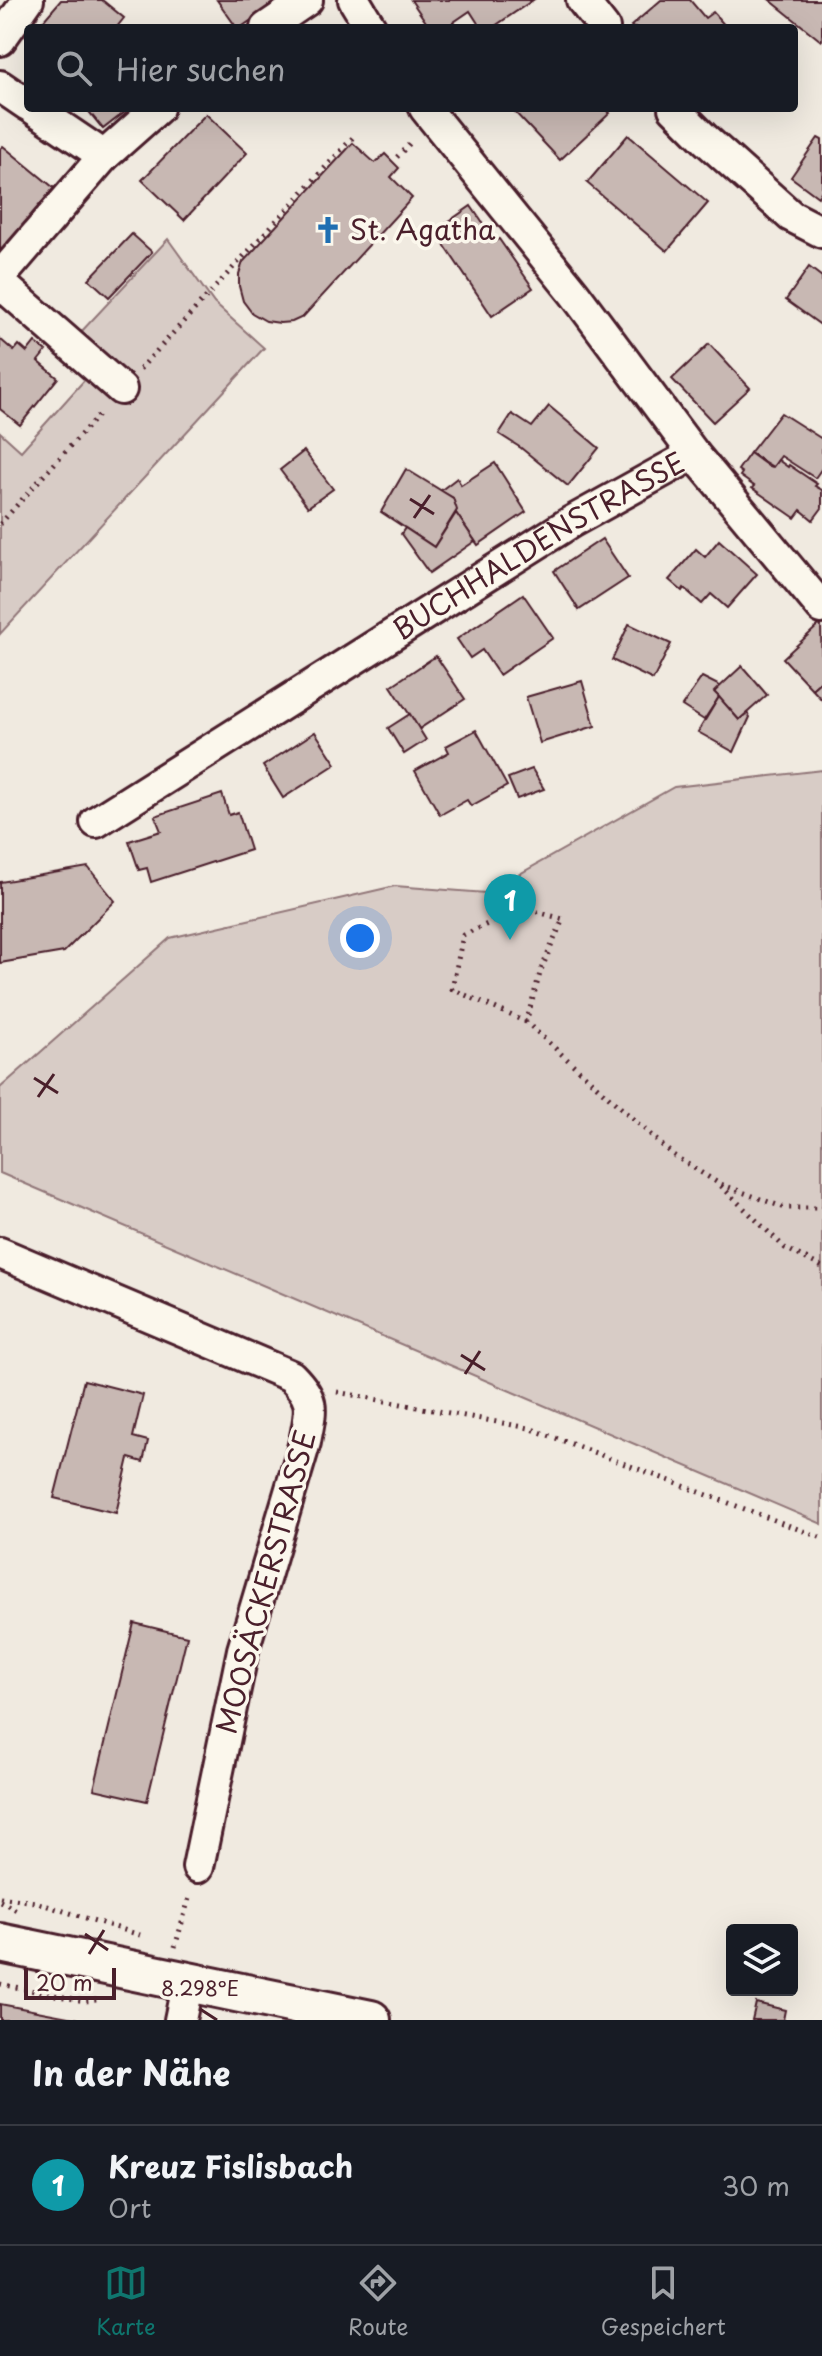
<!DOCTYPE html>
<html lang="de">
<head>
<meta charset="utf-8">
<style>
	body { margin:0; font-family:"Playpen Sans",sans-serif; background:#242831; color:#f1f3f6 }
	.controls { position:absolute; right:24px; bottom:24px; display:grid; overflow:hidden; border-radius:8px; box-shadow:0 8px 32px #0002 }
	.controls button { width:72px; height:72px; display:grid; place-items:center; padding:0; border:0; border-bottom:2px solid #363941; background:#171b24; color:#f1f3f6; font:40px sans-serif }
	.scale { position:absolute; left:24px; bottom:20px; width:92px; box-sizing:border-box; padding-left:8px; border:4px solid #4a1f2b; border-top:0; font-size:22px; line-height:28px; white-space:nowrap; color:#4a1f2b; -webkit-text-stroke:6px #fbf7ec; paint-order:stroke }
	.you { position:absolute; left:360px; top:938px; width:28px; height:28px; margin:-20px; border:6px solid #fff; border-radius:50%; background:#1a73e8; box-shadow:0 0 0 12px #1a73e833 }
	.badge { display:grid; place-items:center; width:52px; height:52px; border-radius:50%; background:#0f766e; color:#fff; font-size:26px; font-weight:700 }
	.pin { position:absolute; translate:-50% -66px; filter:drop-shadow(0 2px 4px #0008) }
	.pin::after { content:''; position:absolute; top:42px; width:28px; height:24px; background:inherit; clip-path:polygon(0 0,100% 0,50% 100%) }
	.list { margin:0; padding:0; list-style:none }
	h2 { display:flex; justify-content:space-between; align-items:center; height:104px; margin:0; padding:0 32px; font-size:34px }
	h2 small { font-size:26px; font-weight:400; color:#9ea1a6 }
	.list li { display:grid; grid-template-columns:52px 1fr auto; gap:24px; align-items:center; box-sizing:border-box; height:120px; padding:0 32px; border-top:2px solid #363941 }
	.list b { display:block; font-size:30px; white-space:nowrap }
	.list p { margin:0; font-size:26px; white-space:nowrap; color:#9ea1a6 }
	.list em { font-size:26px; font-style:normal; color:#9ea1a6 }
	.icon { flex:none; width:44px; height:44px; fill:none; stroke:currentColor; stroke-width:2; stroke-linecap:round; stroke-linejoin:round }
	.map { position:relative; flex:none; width:822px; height:2020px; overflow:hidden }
	.search { position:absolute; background:#171b24; box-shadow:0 8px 32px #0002; left:24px; right:24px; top:24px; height:88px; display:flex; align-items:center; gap:20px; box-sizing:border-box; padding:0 28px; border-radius:8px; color:#9ea1a6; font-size:30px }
	.sheet { height:224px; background:#171b24 }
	nav { display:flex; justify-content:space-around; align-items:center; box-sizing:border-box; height:112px; border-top:2px solid #363941; background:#171b24; font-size:22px; color:#9ea1a6 }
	nav a { display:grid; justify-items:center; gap:4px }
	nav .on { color:#0f766e }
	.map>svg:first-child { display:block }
	.green { fill:#d8ccc6; stroke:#917678; stroke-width:2 }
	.building { fill:#c8b8b3; stroke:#4a1f2b; stroke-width:2 }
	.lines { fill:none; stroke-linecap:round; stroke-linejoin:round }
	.minor-casing { stroke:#4a1f2b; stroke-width:36 }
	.major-casing { stroke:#4a1f2b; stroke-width:44 }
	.path { stroke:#4a1f2b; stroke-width:5; stroke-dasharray:2 6; stroke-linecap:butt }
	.minor { stroke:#fbf7ec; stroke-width:30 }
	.major { stroke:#fbf7ec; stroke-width:38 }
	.ticks { fill:none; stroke:#4a1f2b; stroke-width:3 }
	.labels { text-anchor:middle; stroke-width:7; stroke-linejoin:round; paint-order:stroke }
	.poi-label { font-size:28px; fill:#4a1f2b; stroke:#fbf7ec; text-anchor:start }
	.street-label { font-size:28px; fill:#4a1f2b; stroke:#fbf7ec }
	.ticks-label { font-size:20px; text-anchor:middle; fill:#4a1f2b; stroke:#fbf7ec; stroke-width:7; stroke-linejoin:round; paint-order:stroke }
</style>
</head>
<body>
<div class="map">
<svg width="822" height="2020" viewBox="0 0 822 2020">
	<rect width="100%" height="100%" fill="#f0eae0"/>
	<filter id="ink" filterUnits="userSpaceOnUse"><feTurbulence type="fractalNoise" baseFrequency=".0125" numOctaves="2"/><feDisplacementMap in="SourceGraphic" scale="16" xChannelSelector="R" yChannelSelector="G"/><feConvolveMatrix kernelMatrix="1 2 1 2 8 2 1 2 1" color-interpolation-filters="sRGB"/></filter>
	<g filter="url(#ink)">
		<g class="green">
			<polygon points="168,239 214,303 264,348 0,634 0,432 21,451 105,357 80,333"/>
			<polygon points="822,770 822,1524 0,1173 0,1088 170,938 395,886 486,893 674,787"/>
		</g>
		<g class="building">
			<polygon points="61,0 102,0 124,18 116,28 37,28"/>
			<polygon points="217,0 280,0 240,28 237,28"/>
			<polygon points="411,0 533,0 492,28 481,28 470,11 445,28 430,28"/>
			<polygon points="661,0 690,0 705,18 713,12 727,28 633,28 631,26"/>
			<polygon points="770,0 822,0 822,40 821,41"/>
			<polygon points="86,108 130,108 103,129"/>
			<polygon points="511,108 605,108 610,113 560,160"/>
			<polygon points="206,114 247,153 184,220 142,180"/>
			<polygon points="628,135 708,203 667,251 587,183"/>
			<polygon points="818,138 822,140 822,190 818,197 791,177"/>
			<polygon points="353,143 375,163 385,154 399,168 391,177 412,198 303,317 292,322 280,323 266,321 252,313 243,301 239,286 239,274 243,262"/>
			<polygon points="3,146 54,188 0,254 0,149"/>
			<polygon points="471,206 495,241 499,239 533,288 492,316 435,231"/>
			<polygon points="132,234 152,252 109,297 89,279"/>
			<polygon points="809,267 822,277 822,326 786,300"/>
			<polygon points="0,339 14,351 19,345 27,352 35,342 46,351 38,361 58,378 20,425 0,409"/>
			<polygon points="709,344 750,388 713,422 672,379"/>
			<polygon points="549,406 599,448 568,486 521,448 499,434 512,414 532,427"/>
			<polygon points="781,413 822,439 822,468 815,478 781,456 773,467 750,453"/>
			<polygon points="304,451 333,489 308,507 280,470"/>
			<polygon points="750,453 768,466 773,467 778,460 788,467 789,465 817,484 815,486 822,490 822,508 813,520 801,510 795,518 752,488 754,486 740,476 742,473 738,470"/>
			<polygon points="495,463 526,512 478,545 456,513 453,498 440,491 457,478 461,485"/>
			<polygon points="406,469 453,498 457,510 434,547 381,512"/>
			<polygon points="456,513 475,541 429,573 401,534 405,528 434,547"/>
			<polygon points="602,539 628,578 579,610 554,571"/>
			<polygon points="719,540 757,574 727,608 711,594 702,604 684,588 682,591 669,580 696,549 705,557"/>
			<polygon points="523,594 553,638 499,675 482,650 470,658 457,639"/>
			<polygon points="821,623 822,680 812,689 783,658"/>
			<polygon points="629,624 671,644 653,680 612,660"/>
			<polygon points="436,656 465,699 419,729 391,686"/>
			<polygon points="742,666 767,695 739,720 714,692"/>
			<polygon points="702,677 720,686 714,692 719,697 704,720 682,706"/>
			<polygon points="822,680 822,700 812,689"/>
			<polygon points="582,681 595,726 540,743 526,697"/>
			<polygon points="719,697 739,720 747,713 750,717 734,752 698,732"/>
			<polygon points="410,714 426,740 404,754 388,728"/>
			<polygon points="476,730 507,786 471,806 467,800 440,815 415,771 449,752 446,746"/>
			<polygon points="315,732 336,764 283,798 263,766"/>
			<polygon points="532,769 544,789 517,799 508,778"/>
			<polygon points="222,794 229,815 238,812 250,850 151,882 147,868 139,870 129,841 161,831 155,816"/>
			<polygon points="88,867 115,901 64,952 0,963 0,882"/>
			<polygon points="84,1380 143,1395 133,1437 148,1441 143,1462 129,1458 116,1513 54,1498"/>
			<polygon points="134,1623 187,1636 147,1801 94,1789"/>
			<polygon points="756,2003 785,2010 783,2020 752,2020"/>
			<polygon points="0,2004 84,2020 0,2020"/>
		</g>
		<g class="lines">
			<g class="minor-casing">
				<g id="minor">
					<polyline points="354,0 371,28"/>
					<polyline points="582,0 604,28"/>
					<polyline points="266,28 307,0"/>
					<polyline points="0,40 28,0"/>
					<polyline points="0,86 28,105"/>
					<polyline points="33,108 104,156"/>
					<polyline points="425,108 574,293 694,454 822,608"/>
					<polyline points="674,108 705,139 791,216 822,232"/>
					<polyline points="0,277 104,156 158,108"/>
					<polyline points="0,283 121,389"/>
					<path id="s1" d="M 96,822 L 571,522 L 694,454"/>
					<path d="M 0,1253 L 291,1376 C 316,1401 311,1409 305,1442 L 243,1650 L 198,1867"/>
					<polyline points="180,2020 188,1981"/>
				</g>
			</g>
			<g class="major-casing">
				<polyline id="major" points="0,1943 371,2020"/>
			</g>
			<g class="path">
				<polyline points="397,157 413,140"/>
				<polyline points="140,369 356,134"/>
				<polyline points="0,524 101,412"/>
				<polyline points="526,1022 452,989 463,935 523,908 563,919 541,970 526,1022 673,1155 718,1183 785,1208 822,1208"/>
				<polyline points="721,1186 785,1248 822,1267"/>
				<polyline points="337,1392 529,1428 822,1538"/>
				<polyline points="0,1897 35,1902 140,1935"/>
				<polyline points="0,1901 17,1910"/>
				<polyline points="175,1947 190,1895"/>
				<polyline points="0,1984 84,2001 97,2000"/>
			</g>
			<use href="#minor" class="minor"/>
			<use href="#major" class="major"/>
		</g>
	</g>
	<path class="ticks" d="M 410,499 L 434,514M 414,518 L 430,495M 34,1078 L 58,1093M 38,1097 L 54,1074M 461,1355 L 485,1370M 465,1374 L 480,1351M 85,1934 L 108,1950M 89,1954 L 104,1930M 200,2009 L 217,2020"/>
	<defs>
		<g id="church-bare" transform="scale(2.16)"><path d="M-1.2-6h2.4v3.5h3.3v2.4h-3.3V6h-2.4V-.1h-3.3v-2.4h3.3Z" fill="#1f6fb2" stroke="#fbf7ec" stroke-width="2.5" paint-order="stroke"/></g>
	</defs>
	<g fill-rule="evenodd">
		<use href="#church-bare" x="328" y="230"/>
	</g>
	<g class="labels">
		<g class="poi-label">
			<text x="350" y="240">St. Agatha</text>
		</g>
		<g class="street-label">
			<text dy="10" stroke="none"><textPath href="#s1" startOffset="522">BUCHHALDENSTRASSE</textPath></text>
			<text transform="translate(266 1582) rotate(-75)" y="10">MOOSÄCKERSTRASSE</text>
		</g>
	</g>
	<g class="ticks-label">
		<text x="200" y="1996">8.298°E</text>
	</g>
</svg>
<div class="controls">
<button><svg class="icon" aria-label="layers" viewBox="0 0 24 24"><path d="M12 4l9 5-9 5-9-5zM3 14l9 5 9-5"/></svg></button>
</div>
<div class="scale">20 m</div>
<div class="you"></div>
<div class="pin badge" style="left:510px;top:940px;background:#0f9aa8">1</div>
<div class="search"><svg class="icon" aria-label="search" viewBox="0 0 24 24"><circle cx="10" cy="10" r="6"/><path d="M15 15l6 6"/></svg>Hier suchen</div>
</div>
<section class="sheet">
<h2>In der Nähe<small></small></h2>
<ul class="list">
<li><span class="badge" style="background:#0f9aa8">1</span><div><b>Kreuz Fislisbach</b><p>Ort</p></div><em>30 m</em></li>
</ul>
</section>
<nav>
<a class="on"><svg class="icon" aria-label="map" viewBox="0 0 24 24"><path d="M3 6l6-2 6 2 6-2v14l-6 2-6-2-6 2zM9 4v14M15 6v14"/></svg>Karte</a>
<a><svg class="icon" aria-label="directions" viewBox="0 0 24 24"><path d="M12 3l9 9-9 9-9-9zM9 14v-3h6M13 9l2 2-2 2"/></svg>Route</a>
<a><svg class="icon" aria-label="saved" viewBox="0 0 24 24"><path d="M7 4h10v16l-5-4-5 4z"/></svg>Gespeichert</a>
</nav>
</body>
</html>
